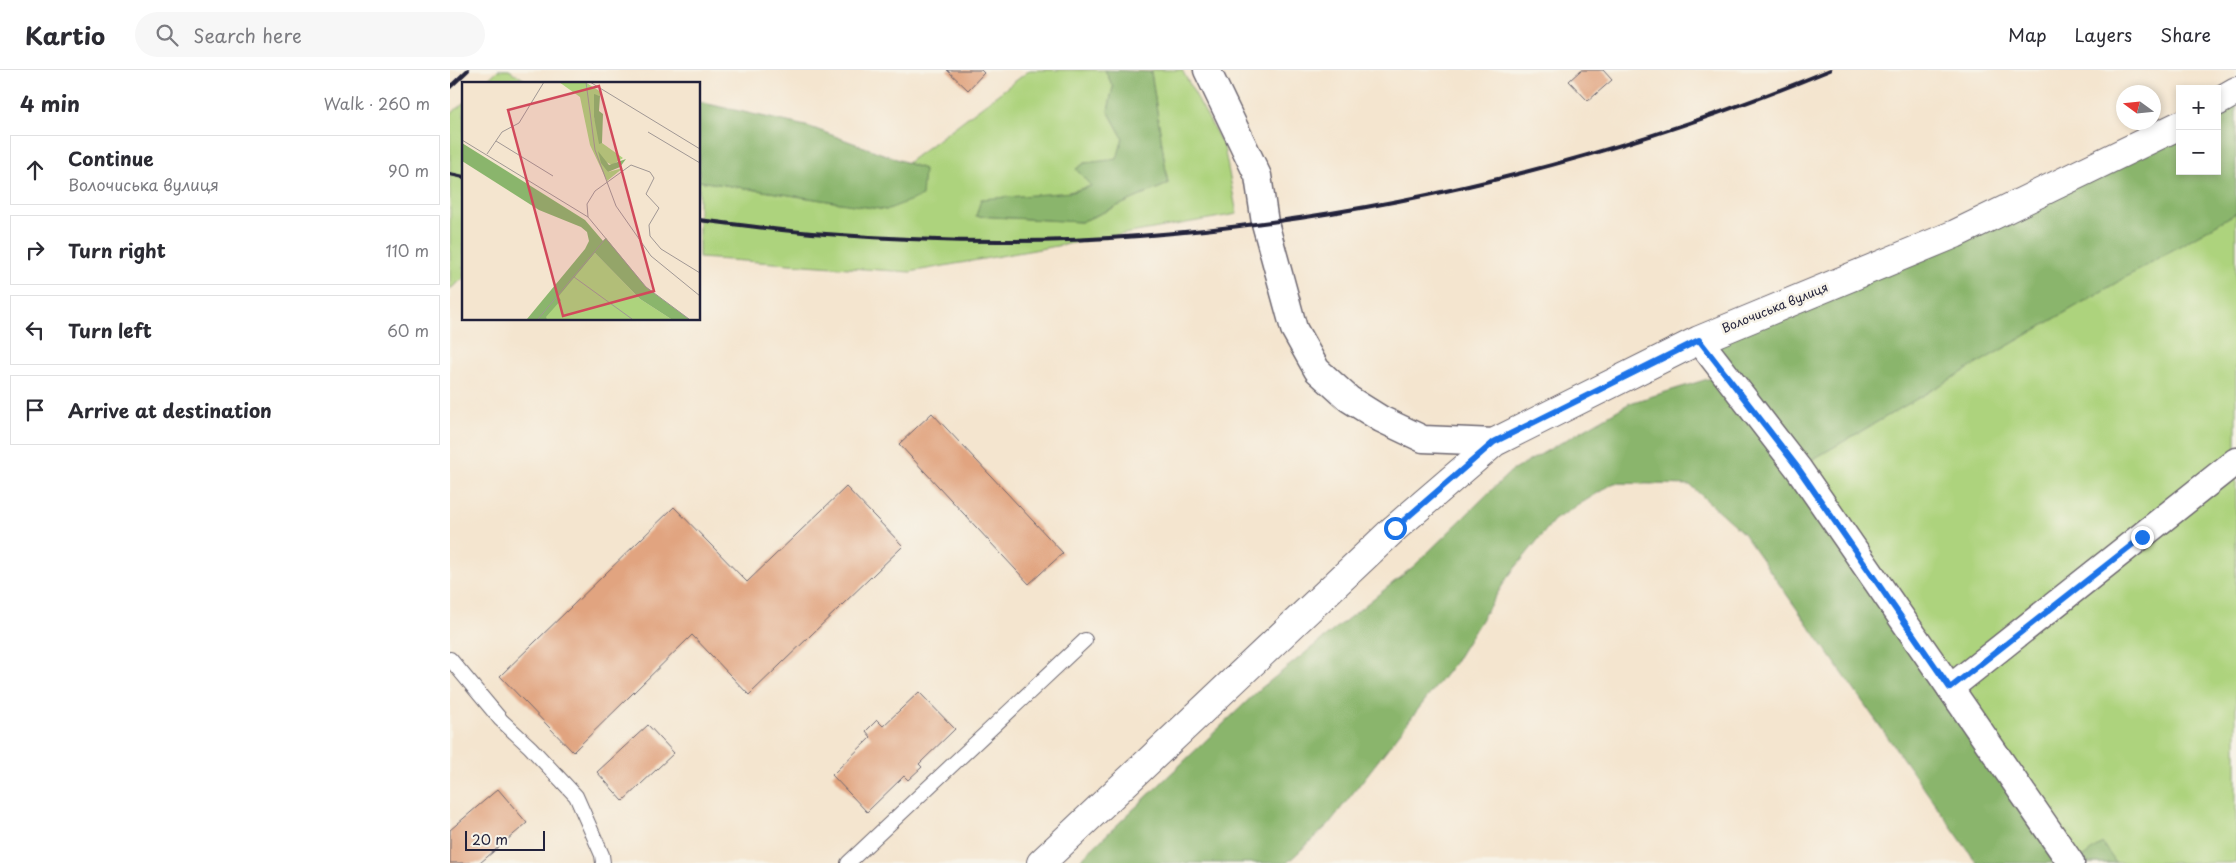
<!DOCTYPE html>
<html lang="en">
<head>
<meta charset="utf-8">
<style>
	body { margin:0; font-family:"Playpen Sans",sans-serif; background:#f7f7f7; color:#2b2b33 }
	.controls { position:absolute; right:15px; top:15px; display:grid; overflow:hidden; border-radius:0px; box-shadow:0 2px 8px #0003 }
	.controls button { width:45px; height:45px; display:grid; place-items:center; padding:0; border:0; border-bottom:1px solid #e1e1e2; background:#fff; color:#2b2b33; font:25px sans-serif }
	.compass { position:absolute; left:1666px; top:15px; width:45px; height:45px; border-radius:50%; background:#fff; box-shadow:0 2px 8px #0003; rotate:285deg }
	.scale { position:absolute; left:15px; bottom:12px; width:80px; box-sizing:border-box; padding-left:5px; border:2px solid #22223b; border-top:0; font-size:14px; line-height:18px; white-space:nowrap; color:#22223b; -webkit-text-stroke:4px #f7f3e8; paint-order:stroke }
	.stop { position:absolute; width:15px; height:15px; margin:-11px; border:4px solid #1a73e8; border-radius:50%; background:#fff }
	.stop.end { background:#1a73e8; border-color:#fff; box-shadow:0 1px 5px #0008 }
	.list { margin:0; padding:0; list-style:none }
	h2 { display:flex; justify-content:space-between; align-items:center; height:65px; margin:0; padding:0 20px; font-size:21px }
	h2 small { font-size:16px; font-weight:400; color:#7c7c81 }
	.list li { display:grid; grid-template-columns:32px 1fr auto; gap:15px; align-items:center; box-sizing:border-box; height:70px; margin:0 10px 10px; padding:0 10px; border:1px solid #e1e1e2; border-radius:0px }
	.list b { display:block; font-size:19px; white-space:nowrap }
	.list p { margin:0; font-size:16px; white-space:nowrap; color:#7c7c81 }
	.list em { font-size:16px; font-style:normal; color:#7c7c81 }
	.icon { flex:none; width:28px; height:28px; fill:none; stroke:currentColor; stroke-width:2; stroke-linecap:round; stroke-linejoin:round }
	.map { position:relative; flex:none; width:1786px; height:793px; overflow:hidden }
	header { display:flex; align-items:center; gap:30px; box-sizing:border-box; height:70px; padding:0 25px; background:#fff; border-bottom:1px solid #e1e1e2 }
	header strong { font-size:24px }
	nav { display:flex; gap:28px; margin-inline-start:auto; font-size:18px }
	.search { width:350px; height:45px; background:#f7f7f7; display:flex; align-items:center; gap:12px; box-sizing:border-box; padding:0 18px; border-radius:28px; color:#7c7c81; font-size:19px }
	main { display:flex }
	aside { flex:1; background:#fff }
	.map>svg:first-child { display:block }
	.green { fill:#add37d; stroke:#687a5c }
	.forest { fill:#8ab56c; stroke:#566c54 }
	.building { fill:#e1a480 }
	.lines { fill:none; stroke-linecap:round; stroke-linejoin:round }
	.lane-casing { stroke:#6c666f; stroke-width:16 }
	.street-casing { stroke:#6c666f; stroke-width:29 }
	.secondary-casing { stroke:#6c666f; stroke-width:30 }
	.lane { stroke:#fff; stroke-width:14 }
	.street { stroke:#fff; stroke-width:26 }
	.secondary { stroke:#fff; stroke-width:28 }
	.rail { stroke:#22223b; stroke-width:4 }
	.route { stroke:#1a73e8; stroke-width:6 }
	.labels { text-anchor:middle; stroke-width:5; stroke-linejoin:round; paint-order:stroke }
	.street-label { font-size:12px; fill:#22223b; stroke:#f7f3e8 }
	.inset-road { fill:none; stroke:#a09794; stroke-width:1 }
	.view { fill:#d1495b; fill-opacity:0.15; stroke:#d1495b; stroke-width:2.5 }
	.inset-edge { fill:none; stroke:#22223b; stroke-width:2.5 }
</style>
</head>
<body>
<header>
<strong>Kartio</strong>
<div class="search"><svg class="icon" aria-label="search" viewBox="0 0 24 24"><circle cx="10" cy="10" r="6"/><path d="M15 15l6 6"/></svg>Search here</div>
<nav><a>Map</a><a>Layers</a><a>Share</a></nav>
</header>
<main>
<aside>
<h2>4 min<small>Walk · 260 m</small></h2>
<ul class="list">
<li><svg class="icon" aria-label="ahead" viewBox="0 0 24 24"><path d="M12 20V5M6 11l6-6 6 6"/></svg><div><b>Continue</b><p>Волочиська вулиця</p></div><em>90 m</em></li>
<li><svg class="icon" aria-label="right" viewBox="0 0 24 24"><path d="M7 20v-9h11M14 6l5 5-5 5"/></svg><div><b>Turn right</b></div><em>110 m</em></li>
<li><svg class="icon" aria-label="left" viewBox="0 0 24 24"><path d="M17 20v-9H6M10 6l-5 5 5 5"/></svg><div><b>Turn left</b></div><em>60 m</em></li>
<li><svg class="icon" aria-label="arrive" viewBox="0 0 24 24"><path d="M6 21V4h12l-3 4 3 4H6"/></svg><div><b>Arrive at destination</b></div></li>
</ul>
</aside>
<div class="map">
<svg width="1786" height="793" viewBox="0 0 1786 793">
	<rect width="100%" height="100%" fill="#f7f3e8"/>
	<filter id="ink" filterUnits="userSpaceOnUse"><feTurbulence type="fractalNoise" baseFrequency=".02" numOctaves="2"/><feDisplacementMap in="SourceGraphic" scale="10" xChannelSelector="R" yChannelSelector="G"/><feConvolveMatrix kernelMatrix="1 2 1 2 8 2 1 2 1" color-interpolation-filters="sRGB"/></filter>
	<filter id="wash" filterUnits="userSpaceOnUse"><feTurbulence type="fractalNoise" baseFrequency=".0096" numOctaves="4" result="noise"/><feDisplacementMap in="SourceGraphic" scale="20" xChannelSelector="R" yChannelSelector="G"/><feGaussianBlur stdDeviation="1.12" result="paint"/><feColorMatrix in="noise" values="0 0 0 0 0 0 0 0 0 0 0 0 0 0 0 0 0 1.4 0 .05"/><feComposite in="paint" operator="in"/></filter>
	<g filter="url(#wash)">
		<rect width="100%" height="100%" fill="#f4e5cf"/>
		<g class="green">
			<polygon points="48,0 59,0 81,14 33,14"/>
			<polygon points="580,0 655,0 663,17 658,41 673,68 667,90 635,93 626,99 642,116 527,146 631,152 718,114 701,2 703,0 732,0 774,77 787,144 460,202 249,188 249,111 436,140 474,99 457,93"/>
			<polygon points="14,32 14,208 0,219 0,45"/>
			<polygon points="1786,143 1786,793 1621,793 1348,398"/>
		</g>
		<g class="forest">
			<polygon points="655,0 701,2 718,114 631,152 526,146 531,129 622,122 641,116 626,99 635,93 667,89 673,68 658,41 663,17"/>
			<polygon points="1786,21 1786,143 1348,398 1621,793 1527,793 1293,463 1240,415 1164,413 1104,450 1057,508 1005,592 878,755 837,793 627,793 810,619 964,496 1060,402 1180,333 1274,304 1249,270 1730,55 1730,101 1767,101 1767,32"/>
			<polygon points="249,32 360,57 474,99 472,126 436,140 249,111"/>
			<polygon points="1652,773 1666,793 1625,793"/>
		</g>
		<g id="blocks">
			<g class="building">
				<polygon points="497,0 531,0 534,3 518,20"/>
				<polygon points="1131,0 1153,0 1162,10 1138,31 1119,11"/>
				<polygon points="482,343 613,483 579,514 449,374"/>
				<polygon points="396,417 453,476 299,625 242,565 123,682 50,606 224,437 297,512"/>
				<polygon points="469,622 505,659 469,694 472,697 458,710 454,706 417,742 382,705 421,667 416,661 427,650 433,656"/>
				<polygon points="198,655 224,683 173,731 147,702"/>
				<polygon points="48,719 77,753 30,793 0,793 0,760"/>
			</g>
		</g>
	</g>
	<g filter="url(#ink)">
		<use href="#blocks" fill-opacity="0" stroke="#6c666f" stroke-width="1"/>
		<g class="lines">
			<g class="lane-casing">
				<g id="lane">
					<polyline points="0,589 51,650 80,677 126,726 152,785 153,793"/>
					<polyline points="398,793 635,570"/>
				</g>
			</g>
			<g class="street-casing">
				<g id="street">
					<polyline points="757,0 808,106 815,153 844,259 867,300 899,329 931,349 973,369 1045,372"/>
					<polyline points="1249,270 1348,398 1621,793"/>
					<polyline points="1500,618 1786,391"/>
				</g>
			</g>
			<g class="secondary-casing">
				<g id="secondary">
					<polyline points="1767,32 1786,21"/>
					<polyline points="591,793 945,458 1045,372 1249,270 1505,164 1730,55"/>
				</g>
			</g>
			<use href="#lane" class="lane"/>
			<use href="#street" class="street"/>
			<use href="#secondary" class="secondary"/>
			<g class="rail">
				<polyline points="0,17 18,0"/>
				<polyline points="0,104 14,107"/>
				<path d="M 249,150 C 291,155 333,161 376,164 C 479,172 585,174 689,166 C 927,148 1160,91 1380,0"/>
			</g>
		</g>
	</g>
	<g class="lines" filter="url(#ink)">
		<polyline class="route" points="945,458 1044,372 1249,270 1348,398 1500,618 1692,467"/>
	</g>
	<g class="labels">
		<g class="street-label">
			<text transform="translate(1325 238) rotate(-22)" y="4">Волочиська вулиця</text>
		</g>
	</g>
	<g transform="translate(12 12)">
		<rect width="238" height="238" fill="#f4e5cf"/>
		<path d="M 97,0 L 123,0 L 139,10 L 138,14 L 133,13 L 132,35 L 140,61 L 161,76 L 150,83 L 142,79 L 146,90 L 161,86 L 145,99 L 128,63 L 118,15 ZM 133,171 L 178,217 L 209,237 L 85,237 L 80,233 Z" fill="#add37d"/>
		<path d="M 132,12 L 138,14 L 137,29 L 141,32 L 140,61 L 137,62 L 132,35 ZM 0,61 L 123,138 L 141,159 L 144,156 L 184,205 L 227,237 L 209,237 L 178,217 L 133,171 L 96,215 L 99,218 L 84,235 L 85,237 L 65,237 L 123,167 L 127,159 L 125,150 L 119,145 L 77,128 L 0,79 ZM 136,69 L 147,83 L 164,77 L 158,85 L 146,90 L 139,81 Z" fill="#8ab56c"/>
		<path class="inset-road" d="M 124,0 L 133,68 L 154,124 L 189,174 L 238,214M 128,0 L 238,67M 186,50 L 238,81M 0,58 L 126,135 L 184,205 L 227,237M 34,59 L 91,94M 25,72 L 40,50 L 57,41 L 82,0M 126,135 L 125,122 L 133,109 L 169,83 L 188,90 L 192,96 L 184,112 L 197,126 L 187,143 L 188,154 L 199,167 L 238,191M 112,195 L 170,237M 76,237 L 144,156"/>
		<path class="view" d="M 137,4 L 192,209 L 101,234 L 46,28 Z"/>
		<rect width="238" height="238" class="inset-edge"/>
	</g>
</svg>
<div class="controls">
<button>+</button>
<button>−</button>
</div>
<svg class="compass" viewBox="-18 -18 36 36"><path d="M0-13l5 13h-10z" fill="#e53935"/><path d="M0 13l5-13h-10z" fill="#7c7c81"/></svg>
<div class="scale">20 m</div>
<div class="stop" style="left:945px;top:458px"></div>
<div class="stop end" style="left:1692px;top:467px"></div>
</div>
</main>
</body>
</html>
